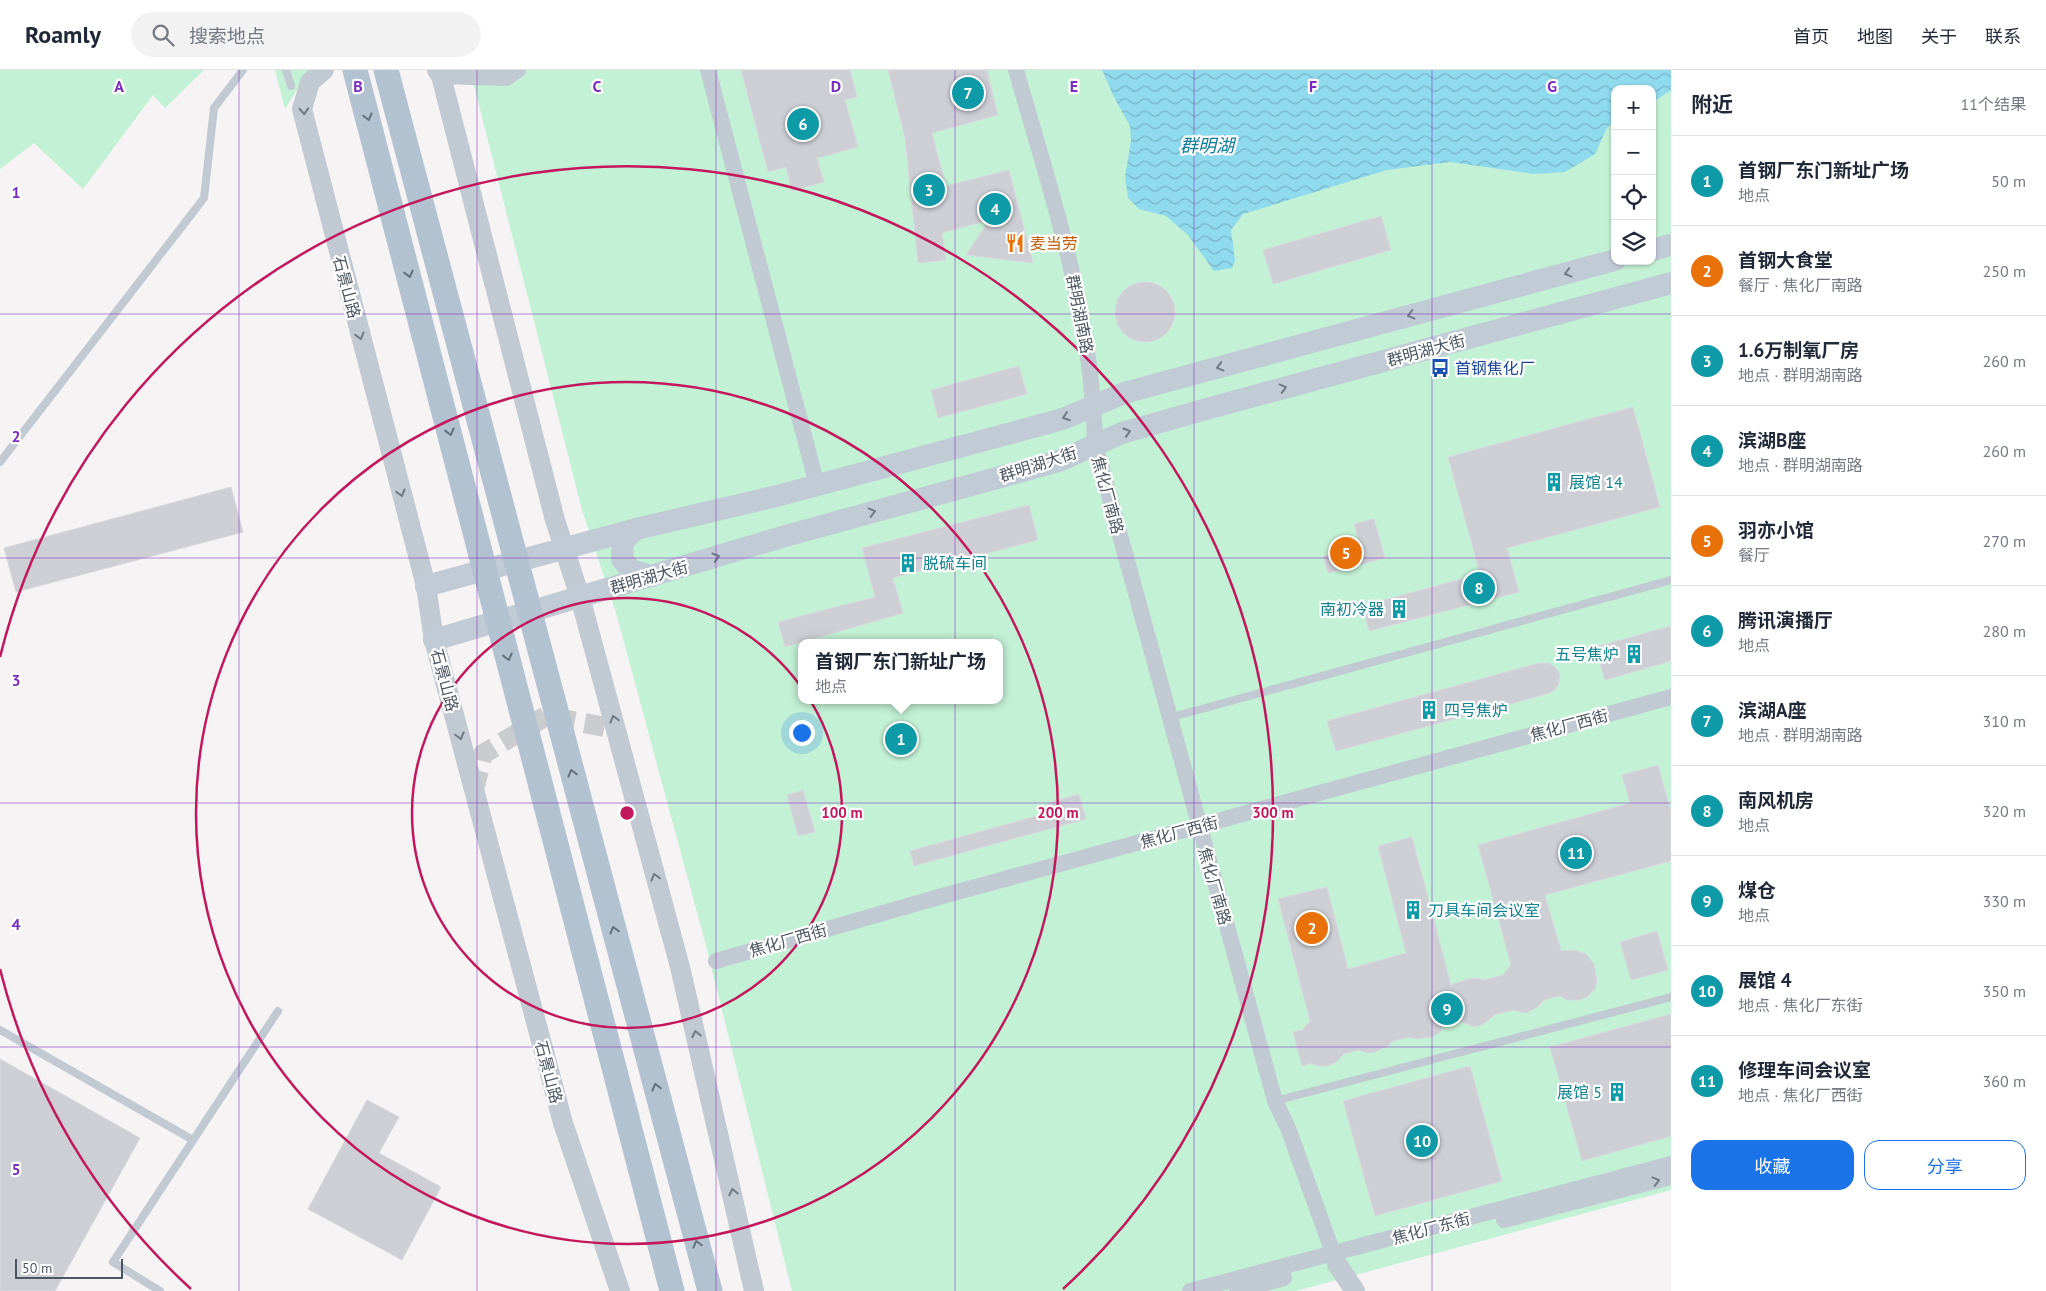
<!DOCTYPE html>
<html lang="zh">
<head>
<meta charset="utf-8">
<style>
	body { margin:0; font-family:"PT Sans","Noto Sans SC",sans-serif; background:#f2f2f3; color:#1f2937 }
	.controls { position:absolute; right:15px; top:15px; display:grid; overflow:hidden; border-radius:10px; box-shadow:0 1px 4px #0004 }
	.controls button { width:45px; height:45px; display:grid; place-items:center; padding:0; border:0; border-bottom:1px solid #e0e1e3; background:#fff; color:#1f2937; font:25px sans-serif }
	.scale { position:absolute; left:15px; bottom:12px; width:108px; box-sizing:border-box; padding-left:5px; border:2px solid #4a5661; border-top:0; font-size:14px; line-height:18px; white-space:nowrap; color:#4a5661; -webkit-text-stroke:4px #fff; paint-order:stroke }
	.you { position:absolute; left:801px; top:662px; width:18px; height:18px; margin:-12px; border:4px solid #fff; border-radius:50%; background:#1a73e8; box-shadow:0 0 0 8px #1a73e833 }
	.badge { display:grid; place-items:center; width:32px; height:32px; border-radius:50%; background:#1a73e8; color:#fff; font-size:16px; font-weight:700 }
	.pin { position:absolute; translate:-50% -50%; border:2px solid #fff; box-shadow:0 1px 5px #0006 }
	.popup { position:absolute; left:798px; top:569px; width:205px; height:65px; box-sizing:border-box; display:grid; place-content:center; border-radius:10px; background:#fff; filter:drop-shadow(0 1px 4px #0005); font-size:16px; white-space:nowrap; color:#747a83 }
	.popup b { font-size:19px; color:#1f2937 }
	.popup::after { content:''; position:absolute; left:50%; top:100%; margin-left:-10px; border:10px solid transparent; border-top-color:#fff }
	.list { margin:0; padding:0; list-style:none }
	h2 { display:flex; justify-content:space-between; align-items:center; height:65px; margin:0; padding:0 20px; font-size:21px }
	h2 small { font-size:16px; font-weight:400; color:#747a83 }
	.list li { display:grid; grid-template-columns:32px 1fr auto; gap:15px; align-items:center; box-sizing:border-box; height:90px; padding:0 20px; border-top:1px solid #e0e1e3 }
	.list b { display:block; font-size:19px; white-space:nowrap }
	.list p { margin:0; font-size:16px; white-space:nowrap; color:#747a83 }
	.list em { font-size:16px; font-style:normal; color:#747a83 }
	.actions { display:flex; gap:10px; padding:15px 20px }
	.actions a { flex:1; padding:11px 0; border:1px solid #1a73e8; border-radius:15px; text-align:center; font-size:18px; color:#1a73e8 }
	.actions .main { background:#1a73e8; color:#fff }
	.icon { flex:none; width:28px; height:28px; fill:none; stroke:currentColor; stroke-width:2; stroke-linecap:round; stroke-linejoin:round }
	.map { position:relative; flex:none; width:1671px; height:1221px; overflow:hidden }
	header { display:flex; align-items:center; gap:30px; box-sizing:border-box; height:70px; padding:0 25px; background:#fff; border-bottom:1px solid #e0e1e3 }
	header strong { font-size:24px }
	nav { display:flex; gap:28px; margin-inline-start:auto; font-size:18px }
	.search { width:350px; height:45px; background:#f2f2f3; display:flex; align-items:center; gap:12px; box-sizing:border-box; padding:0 18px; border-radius:28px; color:#747a83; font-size:19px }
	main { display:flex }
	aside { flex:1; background:#fff }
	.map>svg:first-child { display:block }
	.park { fill:#c3f1d5; fill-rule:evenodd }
	.water { fill:url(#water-waves) }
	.building { fill:#cdcfd5; stroke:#d7d9de }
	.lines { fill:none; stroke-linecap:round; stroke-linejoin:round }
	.tertiary-tunnel { stroke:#caccce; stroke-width:20; stroke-dasharray:20 10; stroke-linecap:butt }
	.service { stroke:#c1cad2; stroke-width:8 }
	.minor { stroke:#c1cad2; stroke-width:16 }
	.tertiary { stroke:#c1cad2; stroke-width:20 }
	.secondary { stroke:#c1cbd6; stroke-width:22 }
	.primary-bridge { stroke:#b3c2d1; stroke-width:25 }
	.oneway { stroke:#6e7983 }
	.oneway2 { stroke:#64717d }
	.oneway3 { stroke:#6e7984 }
	.grid { fill:none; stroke:#7b2cbf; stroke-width:1; stroke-opacity:0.55 }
	.ring { fill:none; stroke:#c2185b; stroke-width:2.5 }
	.labels { text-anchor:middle; stroke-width:4.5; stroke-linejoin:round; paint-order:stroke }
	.food-label { font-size:16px; fill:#c56008; stroke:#fff; text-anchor:start }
	.street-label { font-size:16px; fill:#4a5661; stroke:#fff }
	.transit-label { font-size:16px; fill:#164399; stroke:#fff; text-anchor:start }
	.culture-label { font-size:16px; fill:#0d838f; stroke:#fff; text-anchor:start }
	.water-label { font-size:18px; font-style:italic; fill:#0c7c9b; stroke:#fff }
	.grid-label { font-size:16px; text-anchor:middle; font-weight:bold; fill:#7b2cbf; stroke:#fff; stroke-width:4.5; stroke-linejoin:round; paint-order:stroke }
	.centre { fill:#c2185b; stroke:#fff; stroke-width:2.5 }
	.ring-label { font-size:15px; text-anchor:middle; font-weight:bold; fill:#c2185b; stroke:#fff; stroke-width:4.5; stroke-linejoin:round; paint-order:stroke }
</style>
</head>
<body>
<header>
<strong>Roamly</strong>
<div class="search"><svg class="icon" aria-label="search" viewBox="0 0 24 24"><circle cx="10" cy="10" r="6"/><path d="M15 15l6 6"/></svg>搜索地点</div>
<nav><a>首页</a><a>地图</a><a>关于</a><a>联系</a></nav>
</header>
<main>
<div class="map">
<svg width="1671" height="1221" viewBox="0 0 1671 1221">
	<defs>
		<pattern id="water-waves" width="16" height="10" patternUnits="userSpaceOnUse" patternTransform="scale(1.25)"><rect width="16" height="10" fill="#90daee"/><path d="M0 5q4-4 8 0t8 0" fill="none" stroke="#78b4c4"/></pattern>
	</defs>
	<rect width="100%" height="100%" fill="#f5f3f3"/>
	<g class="park">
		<polygon points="0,0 204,0 165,38 153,25 83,119 34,73 0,99"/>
		<polygon points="275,0 309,0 285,39"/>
		<path d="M 470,0 L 1671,0 L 1671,1120 L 1296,1221 L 792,1221 L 705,872 L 616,543 L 582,440 ZM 1615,19 L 1652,19 L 1652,191 L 1615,191 ZM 802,573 L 1000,573 L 1000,630 L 802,630 Z"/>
	</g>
	<polygon class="water" points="1102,0 1671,0 1671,20 1652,33 1652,19 1615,19 1615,50 1607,58 1595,84 1565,102 1534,104 1450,92 1387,100 1243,144 1231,160 1235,190 1232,198 1214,201 1188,165 1166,146 1139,139 1128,128 1125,107 1131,70 1130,56 1115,29"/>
	<g class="building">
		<polygon points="741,0 850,0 857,27 845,30 858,77 817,88 824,112 792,121 786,97 768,102"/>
		<polygon points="888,0 987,0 998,45 932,63 946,116 1009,100 1033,193 966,185 989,150 942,163 946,190 918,193 905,68"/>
		<polygon points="1381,146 1391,180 1273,214 1263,180"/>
		<circle cx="1145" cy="242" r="30"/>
		<polygon points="1019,296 1027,324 938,348 931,320"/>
		<polygon points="1633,337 1660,437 1507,478 1519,522 1369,561 1362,536 1480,504 1448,387"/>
		<polygon points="231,417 243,462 16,522 4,478"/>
		<polygon points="1029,435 1038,470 893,508 903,543 785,577 778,552 875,527 862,478"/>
		<polygon points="1374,449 1385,488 1328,503 1323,486 1360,476 1354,454"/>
		<polygon points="1671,556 1671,591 1605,610 1595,577"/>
		<polygon points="1539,593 1549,593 1555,597 1560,604 1559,613 1555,620 1547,624 1336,681 1327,651"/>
		<polygon points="1658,695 1671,742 1671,791 1545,825 1561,881 1574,880 1586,884 1594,894 1597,911 1595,919 1587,927 1579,930 1567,930 1560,926 1544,930 1538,937 1526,943 1512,940 1494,945 1484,954 1474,957 1462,952 1443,957 1439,963 1432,967 1417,969 1410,967 1393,971 1388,976 1375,982 1367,983 1359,980 1344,984 1335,993 1326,996 1318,996 1311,993 1302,996 1293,962 1302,960 1310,951 1278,829 1327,817 1348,899 1406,883 1378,776 1412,767 1451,915 1468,909 1476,908 1484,910 1503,905 1511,895 1478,775 1630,733 1622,705"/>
		<polygon points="803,720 815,762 798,766 787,725"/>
		<polygon points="1079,724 1086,749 914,796 910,781 1051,742 1048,733"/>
		<polygon points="1657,861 1668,900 1631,910 1620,872"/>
		<polygon points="1671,944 1671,1066 1582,1091 1550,977"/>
		<polygon points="0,989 140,1068 55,1221 0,1221"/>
		<polygon points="1470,996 1502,1111 1375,1146 1343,1031"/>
		<polygon points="367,1030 399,1047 379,1083 441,1117 402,1190 308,1139"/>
	</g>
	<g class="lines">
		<polyline class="tertiary-tunnel" points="474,720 483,684 546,646 616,659"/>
		<g class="service">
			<polyline points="286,0 291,16"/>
			<polyline points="0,392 204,128 214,38 243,0"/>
			<polyline points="1169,648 1671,510"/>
			<polyline points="0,960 193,1070"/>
			<polyline points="1275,1031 1671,927"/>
			<polyline points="160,1221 113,1192 278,941"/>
		</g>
		<g class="minor">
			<polyline points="708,0 817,415"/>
			<path d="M 1016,0 C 1051,122 1093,246 1095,374 L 1275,1031 L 1288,1058 L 1337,1194"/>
			<polyline points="441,6 506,8 518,0"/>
			<polyline points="716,891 939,827 1671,627"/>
			<polyline points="1504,1150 1671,1107"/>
			<polyline points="1190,1221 1671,1094"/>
			<polyline points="1237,1221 1284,1208"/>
		</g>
		<g class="tertiary">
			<polyline points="324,0 310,12 302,39 426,516 434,570 563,1053 620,1221"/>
			<polyline points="437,0 441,6 555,450 580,527 680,897 754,1221"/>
			<polyline points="1337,1194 1355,1221"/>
		</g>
		<g class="secondary">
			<polyline points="1652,180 1671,175"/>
			<polyline points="636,459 623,471 622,489 631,500 651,506"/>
			<polyline points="426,516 636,459 777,426 1063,349 1124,323 1615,190"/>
			<polyline points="434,570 789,465 1059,391 1122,363 1210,338 1671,213"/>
		</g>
		<g class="primary-bridge">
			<polyline points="355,0 672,1221"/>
			<polyline points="386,0 710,1221"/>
		</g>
	</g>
	<defs><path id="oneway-chevron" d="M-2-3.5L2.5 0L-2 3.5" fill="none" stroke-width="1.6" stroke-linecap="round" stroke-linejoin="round" transform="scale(1.25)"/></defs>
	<g class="oneway">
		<use href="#oneway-chevron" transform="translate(304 41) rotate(87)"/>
		<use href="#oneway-chevron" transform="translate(360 266) rotate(75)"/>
		<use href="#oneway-chevron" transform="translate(401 423) rotate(75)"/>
		<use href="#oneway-chevron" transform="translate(614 649) rotate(-105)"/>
		<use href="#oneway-chevron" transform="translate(460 666) rotate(75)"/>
		<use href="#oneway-chevron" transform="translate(655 807) rotate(-105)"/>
		<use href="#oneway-chevron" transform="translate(696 964) rotate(-103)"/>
		<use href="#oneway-chevron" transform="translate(1656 1111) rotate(-15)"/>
		<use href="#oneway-chevron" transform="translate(733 1122) rotate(-103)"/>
	</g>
	<g class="oneway2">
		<use href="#oneway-chevron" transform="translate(368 47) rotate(75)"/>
		<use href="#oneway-chevron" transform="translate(409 204) rotate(76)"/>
		<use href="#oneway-chevron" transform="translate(450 362) rotate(76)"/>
		<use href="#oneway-chevron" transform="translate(508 587) rotate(76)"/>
		<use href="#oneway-chevron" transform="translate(572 703) rotate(-105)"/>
		<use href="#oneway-chevron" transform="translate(614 860) rotate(-105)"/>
		<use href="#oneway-chevron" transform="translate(656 1017) rotate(-105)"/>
		<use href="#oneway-chevron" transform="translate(697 1174) rotate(-105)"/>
	</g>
	<g class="oneway3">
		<use href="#oneway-chevron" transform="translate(1568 203) rotate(165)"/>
		<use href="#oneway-chevron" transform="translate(1411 245) rotate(165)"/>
		<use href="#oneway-chevron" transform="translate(1220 297) rotate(165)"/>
		<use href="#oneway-chevron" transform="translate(1283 318) rotate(-15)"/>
		<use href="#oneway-chevron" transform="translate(1066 347) rotate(160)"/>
		<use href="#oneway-chevron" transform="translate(1127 362) rotate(-17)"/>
		<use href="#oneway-chevron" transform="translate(872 442) rotate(-15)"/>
		<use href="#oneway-chevron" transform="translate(716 487) rotate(-17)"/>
	</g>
	<path class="grid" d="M 239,0 L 239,1221M 477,0 L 477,1221M 716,0 L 716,1221M 955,0 L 955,1221M 1194,0 L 1194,1221M 1432,0 L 1432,1221M 0,244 L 1671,244M 0,488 L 1671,488M 0,733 L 1671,733M 0,977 L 1671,977"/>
	<g class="ring">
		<circle cx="627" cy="743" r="215"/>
		<circle cx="627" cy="743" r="431"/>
		<path d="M191 1219A646 646 0 0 1 0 899M0 587A646 646 0 1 1 1063 1219"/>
	</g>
	<defs>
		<g id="restaurant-bare" transform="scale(1.5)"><path d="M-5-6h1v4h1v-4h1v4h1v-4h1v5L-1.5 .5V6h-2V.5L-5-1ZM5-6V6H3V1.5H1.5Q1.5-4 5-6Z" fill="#e8710a" stroke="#fff" stroke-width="2.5" paint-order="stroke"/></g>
		<g id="bus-bare" transform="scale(1.5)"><path d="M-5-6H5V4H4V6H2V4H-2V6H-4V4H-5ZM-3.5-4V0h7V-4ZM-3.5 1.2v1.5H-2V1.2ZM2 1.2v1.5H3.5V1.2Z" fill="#1a4fb4" stroke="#fff" stroke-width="2.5" paint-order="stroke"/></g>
		<g id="building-bare" transform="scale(1.5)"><path d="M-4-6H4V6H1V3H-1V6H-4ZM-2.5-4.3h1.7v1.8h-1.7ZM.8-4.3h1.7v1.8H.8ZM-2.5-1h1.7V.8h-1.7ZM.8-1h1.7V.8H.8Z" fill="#0f9aa8" stroke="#fff" stroke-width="2.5" paint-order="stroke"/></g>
	</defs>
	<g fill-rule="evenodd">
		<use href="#restaurant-bare" x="1015" y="173"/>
		<use href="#bus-bare" x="1440" y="298"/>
		<use href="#building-bare" x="1554" y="412"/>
		<use href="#building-bare" x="908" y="493"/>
		<use href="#building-bare" x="1399" y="539"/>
		<use href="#building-bare" x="1634" y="584"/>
		<use href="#building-bare" x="1429" y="640"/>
		<use href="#building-bare" x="1413" y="840"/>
		<use href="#building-bare" x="1617" y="1022"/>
	</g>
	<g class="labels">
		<g class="food-label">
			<text x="1030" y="179">麦当劳</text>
		</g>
		<g class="street-label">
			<text transform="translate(347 217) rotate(75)" y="6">石景山路</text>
			<text transform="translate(1080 244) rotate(79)" y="6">群明湖南路</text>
			<text transform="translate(1426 280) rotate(-15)" y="6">群明湖大街</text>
			<text transform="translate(1038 394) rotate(-18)" y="6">群明湖大街</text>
			<text transform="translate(1108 425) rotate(75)" y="6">焦化厂南路</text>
			<text transform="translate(649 507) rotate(-16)" y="6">群明湖大街</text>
			<text transform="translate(445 610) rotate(75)" y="6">石景山路</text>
			<text transform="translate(1569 655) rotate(-15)" y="6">焦化厂西街</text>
			<text transform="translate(1179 762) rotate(-15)" y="6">焦化厂西街</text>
			<text transform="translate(1215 816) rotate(74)" y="6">焦化厂南路</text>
			<text transform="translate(788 870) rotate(-16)" y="6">焦化厂西街</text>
			<text transform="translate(549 1002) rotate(75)" y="6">石景山路</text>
			<text transform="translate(1431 1158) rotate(-15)" y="6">焦化厂东街</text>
		</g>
		<g class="transit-label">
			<text x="1455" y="304">首钢焦化厂</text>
		</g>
		<g class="culture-label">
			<text x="1569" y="418">展馆 14</text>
			<text x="923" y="499">脱硫车间</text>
			<text x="1384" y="545" text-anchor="end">南初冷器</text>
			<text x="1619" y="590" text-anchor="end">五号焦炉</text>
			<text x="1444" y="646">四号焦炉</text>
			<text x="1428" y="846">刀具车间会议室</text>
			<text x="1602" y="1028" text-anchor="end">展馆 5</text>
		</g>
		<g class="water-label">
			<text x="1207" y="82">群明湖</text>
		</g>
	</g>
	<g class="grid-label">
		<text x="119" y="22">A</text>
		<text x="358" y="22">B</text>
		<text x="597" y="22">C</text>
		<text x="836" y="22">D</text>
		<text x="1074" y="22">E</text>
		<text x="1313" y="22">F</text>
		<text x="1552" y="22">G</text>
		<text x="16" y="128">1</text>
		<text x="16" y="372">2</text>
		<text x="16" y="616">3</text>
		<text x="16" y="860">4</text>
		<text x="16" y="1105">5</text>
	</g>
	<circle cx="627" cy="743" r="8" class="centre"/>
	<g class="ring-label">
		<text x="842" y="748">100 m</text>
		<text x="1058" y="748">200 m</text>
		<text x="1273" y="748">300 m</text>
	</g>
</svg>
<div class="controls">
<button>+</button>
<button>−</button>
<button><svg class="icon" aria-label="locate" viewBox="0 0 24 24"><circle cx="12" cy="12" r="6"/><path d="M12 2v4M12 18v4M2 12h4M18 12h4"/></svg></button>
<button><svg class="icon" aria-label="layers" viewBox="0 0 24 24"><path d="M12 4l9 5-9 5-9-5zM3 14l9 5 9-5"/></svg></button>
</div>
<div class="scale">50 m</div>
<div class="you"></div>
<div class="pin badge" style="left:901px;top:669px;background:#0f9aa8">1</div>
<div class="popup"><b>首钢厂东门新址广场</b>地点</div>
<div class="pin badge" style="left:1312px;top:858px;background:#e8710a">2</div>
<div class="pin badge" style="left:929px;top:120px;background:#0f9aa8">3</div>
<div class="pin badge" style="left:995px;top:139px;background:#0f9aa8">4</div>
<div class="pin badge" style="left:1346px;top:483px;background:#e8710a">5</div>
<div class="pin badge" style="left:803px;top:54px;background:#0f9aa8">6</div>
<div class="pin badge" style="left:968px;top:23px;background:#0f9aa8">7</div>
<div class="pin badge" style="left:1479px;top:518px;background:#0f9aa8">8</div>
<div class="pin badge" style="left:1447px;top:939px;background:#0f9aa8">9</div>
<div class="pin badge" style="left:1422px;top:1071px;background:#0f9aa8">10</div>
<div class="pin badge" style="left:1576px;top:783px;background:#0f9aa8">11</div>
</div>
<aside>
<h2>附近<small>11个结果</small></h2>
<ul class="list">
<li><span class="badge" style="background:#0f9aa8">1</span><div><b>首钢厂东门新址广场</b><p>地点</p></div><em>50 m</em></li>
<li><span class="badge" style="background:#e8710a">2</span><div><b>首钢大食堂</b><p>餐厅 · 焦化厂南路</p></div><em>250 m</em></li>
<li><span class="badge" style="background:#0f9aa8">3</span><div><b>1.6万制氧厂房</b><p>地点 · 群明湖南路</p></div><em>260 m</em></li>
<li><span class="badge" style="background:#0f9aa8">4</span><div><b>滨湖B座</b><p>地点 · 群明湖南路</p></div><em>260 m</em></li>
<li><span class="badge" style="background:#e8710a">5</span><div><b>羽亦小馆</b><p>餐厅</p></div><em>270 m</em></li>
<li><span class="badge" style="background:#0f9aa8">6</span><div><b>腾讯演播厅</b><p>地点</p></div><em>280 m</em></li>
<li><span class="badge" style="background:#0f9aa8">7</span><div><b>滨湖A座</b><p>地点 · 群明湖南路</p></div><em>310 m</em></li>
<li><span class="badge" style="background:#0f9aa8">8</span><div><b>南风机房</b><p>地点</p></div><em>320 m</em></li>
<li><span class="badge" style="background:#0f9aa8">9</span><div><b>煤仓</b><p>地点</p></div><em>330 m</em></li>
<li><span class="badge" style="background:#0f9aa8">10</span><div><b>展馆 4</b><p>地点 · 焦化厂东街</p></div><em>350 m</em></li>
<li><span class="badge" style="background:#0f9aa8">11</span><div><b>修理车间会议室</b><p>地点 · 焦化厂西街</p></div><em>360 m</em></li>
</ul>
<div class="actions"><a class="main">收藏</a><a>分享</a></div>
</aside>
</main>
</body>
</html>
